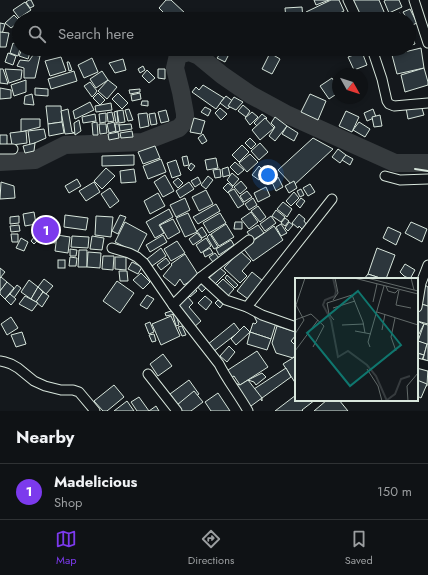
<!DOCTYPE html>
<html lang="en">
<head>
<meta charset="utf-8">
<style>
	body { margin:0; font-family:Jost,sans-serif; background:#181b1e; color:#f1f3f6 }
	.compass { position:absolute; left:332px; top:68px; width:36px; height:36px; border-radius:50%; background:#0f1215; box-shadow:0 2px 6px #0003; rotate:129deg }
	.you { position:absolute; left:268px; top:175px; width:14px; height:14px; margin:-10px; border:3px solid #fff; border-radius:50%; background:#1a73e8; box-shadow:0 0 0 6px #1a73e833 }
	.badge { display:grid; place-items:center; width:26px; height:26px; border-radius:50%; background:#7c3aed; color:#fff; font-size:13px; font-weight:700 }
	.pin { position:absolute; translate:-50% -50%; border:2px solid #fff; box-shadow:0 1px 4px #0006 }
	.list { margin:0; padding:0; list-style:none }
	h2 { display:flex; justify-content:space-between; align-items:center; height:52px; margin:0; padding:0 16px; font-size:17px }
	h2 small { font-size:13px; font-weight:400; color:#9b9ea0 }
	.list li { display:grid; grid-template-columns:26px 1fr auto; gap:12px; align-items:center; box-sizing:border-box; height:56px; padding:0 16px; border-top:1px solid #2f3234 }
	.list b { display:block; font-size:15px; white-space:nowrap }
	.list p { margin:0; font-size:13px; white-space:nowrap; color:#9b9ea0 }
	.list em { font-size:13px; font-style:normal; color:#9b9ea0 }
	.icon { flex:none; width:22px; height:22px; fill:none; stroke:currentColor; stroke-width:2; stroke-linecap:round; stroke-linejoin:round }
	.map { position:relative; flex:none; width:428px; height:411px; overflow:hidden }
	.search { position:absolute; background:#0f1215; box-shadow:0 2px 6px #0003; left:12px; right:12px; top:12px; height:44px; display:flex; align-items:center; gap:10px; box-sizing:border-box; padding:0 14px; border-radius:22px; color:#9b9ea0; font-size:15px }
	.sheet { height:108px; background:#0f1215 }
	nav { display:flex; justify-content:space-around; align-items:center; box-sizing:border-box; height:56px; border-top:1px solid #2f3234; background:#0f1215; font-size:11px; color:#9b9ea0 }
	nav a { display:grid; justify-items:center; gap:2px }
	nav .on { color:#7c3aed }
	.map>svg:first-child { display:block }
	.lines { fill:none; stroke-linecap:round; stroke-linejoin:round }
	.river { stroke:#363b3e; stroke-width:18 }
	.building { fill:#2c363c; stroke:#d8e6dc }
	.street-casing { stroke:#d8e6dc; stroke-width:11 }
	.street { stroke:#14181c; stroke-width:9 }
	.wall { stroke:#d8e6dc; stroke-width:2 }
	.inset-river { fill:none; stroke:#363b3e; stroke-width:2 }
	.inset-road { fill:none; stroke:#626a69; stroke-width:1 }
	.view { fill:#0f766e; fill-opacity:0.15; stroke:#0f766e; stroke-width:2 }
	.inset-edge { fill:none; stroke:#d8e6dc; stroke-width:2 }
</style>
</head>
<body>
<div class="map">
<svg width="428" height="411" viewBox="0 0 428 411">
	<rect width="100%" height="100%" fill="#14181c"/>
	<g class="lines">
		<polyline class="river" points="0,162 35,160 65,145 143,142 179,128 185,121 185,114 181,92 175,68 178,55 189,52 199,56 222,75 251,95 286,114 395,163 428,163"/>
	</g>
	<g class="building">
		<polygon points="29,0 31,0 34,6 30,8 26,2"/>
		<polygon points="166,0 171,0 186,14 181,19 170,19 159,8"/>
		<polygon points="314,0 329,0 316,5"/>
		<polygon points="331,0 339,0 344,11 328,19 309,19 306,12"/>
		<polygon points="353,0 379,0 387,19 360,19 352,1"/>
		<polygon points="386,0 399,0 402,7 389,13 384,1"/>
		<polygon points="25,2 31,10 19,18 13,10"/>
		<polygon points="302,7 303,19 286,19 285,8"/>
		<polygon points="410,9 417,23 410,26 409,19 407,19 403,12"/>
		<polygon points="400,13 402,19 394,19 392,16"/>
		<polygon points="159,14 162,17 160,19 149,19 152,16 155,18"/>
		<polygon points="347,14 349,19 333,19"/>
		<polygon points="14,15 19,20 19,22 11,28 5,23"/>
		<polygon points="0,23 5,24 2,34 0,34"/>
		<polygon points="409,25 415,44 409,46"/>
		<polygon points="19,30 19,43 13,36"/>
		<polygon points="0,32 9,33 6,47 0,47"/>
		<polygon points="13,43 19,45 19,49 20,49 18,56 10,53"/>
		<polygon points="421,48 424,68 397,74 392,55"/>
		<polygon points="22,49 31,50 28,59 19,56"/>
		<polygon points="328,49 344,49 331,55"/>
		<polygon points="223,50 229,54 225,62 217,58"/>
		<polygon points="362,52 367,65 354,70 348,57"/>
		<polygon points="8,53 16,56 13,65 5,62"/>
		<polygon points="270,53 280,59 272,74 262,69"/>
		<polygon points="33,55 40,56 35,78 24,78 24,68 17,66 20,60 29,61"/>
		<polygon points="61,57 66,71 50,76 45,61"/>
		<polygon points="92,58 98,72 84,78 78,65"/>
		<polygon points="123,59 126,70 115,73 109,63"/>
		<polygon points="67,62 69,62 72,70 69,71"/>
		<polygon points="143,66 145,70 140,73 138,69"/>
		<polygon points="424,68 428,82 428,85 405,92 401,75"/>
		<polygon points="0,69 3,69 8,84 0,83"/>
		<polygon points="5,69 22,70 21,79 9,83"/>
		<polygon points="158,69 165,69 165,79 158,78"/>
		<polygon points="147,70 155,78 149,83 142,76"/>
		<polygon points="74,71 77,81 51,89 48,79"/>
		<polygon points="102,71 108,80 96,88 90,79"/>
		<polygon points="332,78 338,88 338,93 329,99 320,86"/>
		<polygon points="26,80 26,92 14,96 11,85"/>
		<polygon points="108,80 117,87 107,99 98,91"/>
		<polygon points="90,82 97,91 95,94 92,97 84,86"/>
		<polygon points="203,85 224,98 216,109 192,92 196,87 199,90"/>
		<polygon points="0,88 11,90 11,98 0,99"/>
		<polygon points="35,88 48,89 48,96 35,95"/>
		<polygon points="140,89 140,92 130,94 129,90"/>
		<polygon points="98,93 105,100 100,105 93,98"/>
		<polygon points="118,93 128,103 122,109 112,99"/>
		<polygon points="140,93 141,99 132,101 131,95"/>
		<polygon points="32,94 34,105 24,104 25,96"/>
		<polygon points="310,94 326,101 318,120 301,112"/>
		<polygon points="226,96 234,102 228,109 220,103"/>
		<polygon points="234,97 243,102 236,110 228,106"/>
		<polygon points="142,101 148,101 148,106 141,105"/>
		<polygon points="90,102 94,110 75,119 73,111"/>
		<polygon points="111,103 112,110 96,112 95,106"/>
		<polygon points="243,105 250,111 246,117 238,111"/>
		<polygon points="421,105 424,115 408,119 406,108"/>
		<polygon points="46,106 61,106 62,122 48,124"/>
		<polygon points="205,107 211,110 208,116 201,112"/>
		<polygon points="220,108 227,114 221,120 215,113"/>
		<polygon points="68,109 72,132 75,133 65,134 61,111"/>
		<polygon points="129,109 133,120 128,121 125,110"/>
		<polygon points="373,109 376,117 367,121 364,113"/>
		<polygon points="123,110 125,122 119,123 117,111"/>
		<polygon points="166,110 169,121 161,123 158,112"/>
		<polygon points="117,111 118,122 116,123 114,112"/>
		<polygon points="346,111 359,117 352,132 339,126"/>
		<polygon points="112,112 114,121 108,122 107,113"/>
		<polygon points="252,112 258,117 250,125 245,118"/>
		<polygon points="106,113 106,122 100,123 99,114"/>
		<polygon points="147,113 149,126 140,128 138,114"/>
		<polygon points="155,113 157,124 151,125 149,114"/>
		<polygon points="95,114 96,121 83,123 82,117"/>
		<polygon points="262,114 267,118 258,127 254,123"/>
		<polygon points="380,115 382,126 374,127 372,117"/>
		<polygon points="275,117 287,126 275,141 269,136 275,127 271,123"/>
		<polygon points="194,118 205,121 201,134 190,132"/>
		<polygon points="265,118 274,128 260,140 252,130"/>
		<polygon points="21,119 40,119 40,127 21,132"/>
		<polygon points="79,120 81,131 75,135 74,123"/>
		<polygon points="62,122 64,133 49,136 48,124"/>
		<polygon points="97,122 98,135 93,135 92,123"/>
		<polygon points="114,122 116,131 109,133 107,124"/>
		<polygon points="359,122 370,129 365,137 353,130"/>
		<polygon points="99,124 106,124 107,133 100,134"/>
		<polygon points="115,124 119,124 120,131 116,132"/>
		<polygon points="131,124 132,129 120,131 119,125"/>
		<polygon points="287,126 298,133 294,141 282,134"/>
		<polygon points="44,129 46,138 30,145 28,131"/>
		<polygon points="26,131 27,143 12,145 10,133"/>
		<polygon points="132,131 133,137 121,138 120,133"/>
		<polygon points="118,132 119,138 109,140 108,134"/>
		<polygon points="203,134 207,141 202,144 198,138"/>
		<polygon points="0,135 7,135 7,147 0,146"/>
		<polygon points="250,138 256,144 251,149 245,143"/>
		<polygon points="313,138 333,149 293,186 278,170"/>
		<polygon points="35,143 34,151 25,153 23,146"/>
		<polygon points="260,143 268,152 259,160 251,151"/>
		<polygon points="242,145 249,152 239,162 232,155"/>
		<polygon points="155,146 160,158 143,164 138,152"/>
		<polygon points="338,149 346,155 340,163 332,157"/>
		<polygon points="250,154 258,162 247,172 239,163"/>
		<polygon points="134,155 134,165 102,166 102,156"/>
		<polygon points="346,155 353,159 350,165 342,160"/>
		<polygon points="187,156 189,165 184,166 182,157"/>
		<polygon points="216,158 218,168 207,170 205,160"/>
		<polygon points="161,159 166,172 148,179 143,166"/>
		<polygon points="176,160 181,175 172,178 167,163"/>
		<polygon points="235,162 244,170 238,175 230,167"/>
		<polygon points="191,163 195,166 191,171 188,168"/>
		<polygon points="259,166 265,172 259,180 252,175"/>
		<polygon points="228,167 230,175 223,177 222,169"/>
		<polygon points="106,168 115,176 102,189 94,181"/>
		<polygon points="134,169 136,182 121,183 120,171"/>
		<polygon points="220,169 221,177 215,178 213,170"/>
		<polygon points="232,173 239,179 233,186 227,180"/>
		<polygon points="165,175 174,191 163,197 154,182"/>
		<polygon points="208,176 213,180 206,189 201,185"/>
		<polygon points="198,177 201,183 195,187 191,181"/>
		<polygon points="278,177 283,187 276,191 271,180"/>
		<polygon points="178,178 183,183 178,188 173,182"/>
		<polygon points="77,179 81,186 69,193 65,186"/>
		<polygon points="241,181 247,188 240,194 234,187"/>
		<polygon points="294,181 297,188 289,193 285,186"/>
		<polygon points="1,182 14,186 15,198 0,199"/>
		<polygon points="94,182 100,192 86,201 79,191"/>
		<polygon points="189,182 194,189 180,198 176,191"/>
		<polygon points="228,183 233,187 228,193 223,188"/>
		<polygon points="310,184 315,192 308,196 303,188"/>
		<polygon points="266,187 270,196 258,202 254,193"/>
		<polygon points="110,188 119,201 110,208 101,194"/>
		<polygon points="234,189 244,204 238,208 228,192"/>
		<polygon points="301,189 304,195 300,197 297,191"/>
		<polygon points="206,190 213,204 199,211 192,197"/>
		<polygon points="247,191 252,197 244,202 240,196"/>
		<polygon points="294,192 299,198 291,206 286,201"/>
		<polygon points="158,193 165,206 150,214 144,201"/>
		<polygon points="185,198 190,210 176,217 170,205"/>
		<polygon points="253,198 257,205 249,210 245,204"/>
		<polygon points="301,198 305,201 300,208 296,204"/>
		<polygon points="283,202 292,209 287,217 277,209"/>
		<polygon points="216,204 220,211 198,224 193,217"/>
		<polygon points="258,206 266,217 260,222 251,211"/>
		<polygon points="169,209 173,217 159,225 164,233 155,238 146,222"/>
		<polygon points="276,210 285,217 281,222 272,216"/>
		<polygon points="34,212 36,224 25,226 23,214"/>
		<polygon points="251,212 258,222 249,229 241,219"/>
		<polygon points="188,213 197,232 185,237 176,218"/>
		<polygon points="220,213 226,223 209,233 203,223"/>
		<polygon points="299,214 305,219 304,221 307,225 303,230 299,226 298,228 292,223"/>
		<polygon points="65,215 88,218 86,230 64,227"/>
		<polygon points="120,215 126,217 118,234 112,231"/>
		<polygon points="19,216 19,223 10,224 10,217"/>
		<polygon points="96,216 113,217 111,237 95,235"/>
		<polygon points="271,216 276,223 265,231 260,224"/>
		<polygon points="285,218 289,221 285,226 281,223"/>
		<polygon points="173,219 180,232 168,239 160,225"/>
		<polygon points="125,222 147,234 137,253 115,242"/>
		<polygon points="235,222 242,222 242,229 234,229"/>
		<polygon points="289,222 293,225 288,231 285,228"/>
		<polygon points="411,222 427,229 422,242 405,233"/>
		<polygon points="226,224 234,237 219,246 211,234"/>
		<polygon points="281,224 287,233 281,236 276,227"/>
		<polygon points="19,225 20,231 11,232 10,226"/>
		<polygon points="48,225 48,234 37,235 37,226"/>
		<polygon points="258,225 264,233 253,240 247,232"/>
		<polygon points="274,226 283,240 253,261 243,248"/>
		<polygon points="202,227 207,235 202,238 197,231"/>
		<polygon points="388,227 401,233 396,245 383,238"/>
		<polygon points="197,233 202,239 193,245 189,239"/>
		<polygon points="11,234 18,234 18,242 12,242"/>
		<polygon points="48,234 56,235 55,243 47,242"/>
		<polygon points="210,234 218,247 214,249 207,237"/>
		<polygon points="57,235 70,237 68,253 55,251"/>
		<polygon points="163,235 167,242 150,252 146,245"/>
		<polygon points="35,236 39,239 34,244 31,241"/>
		<polygon points="72,236 89,237 88,248 71,247"/>
		<polygon points="92,236 104,238 102,250 90,249"/>
		<polygon points="21,238 28,242 24,251 16,248"/>
		<polygon points="206,238 211,246 201,253 196,245"/>
		<polygon points="231,240 234,245 219,255 216,249"/>
		<polygon points="177,241 185,253 171,261 164,249"/>
		<polygon points="161,248 166,256 152,266 147,259"/>
		<polygon points="210,248 213,253 205,257 203,252"/>
		<polygon points="377,248 395,255 386,279 383,279 368,274"/>
		<polygon points="70,249 77,250 76,256 70,256"/>
		<polygon points="79,250 87,250 87,267 78,267"/>
		<polygon points="240,251 251,261 242,271 247,276 240,283 224,268"/>
		<polygon points="88,252 101,253 100,268 87,267"/>
		<polygon points="215,253 219,258 213,262 209,257"/>
		<polygon points="185,254 199,276 184,285 180,279 175,286 163,276 172,265 171,264"/>
		<polygon points="103,256 114,256 113,270 102,269"/>
		<polygon points="70,257 77,258 76,266 69,266"/>
		<polygon points="115,257 126,257 126,270 115,269"/>
		<polygon points="166,258 170,263 161,270 157,265"/>
		<rect x="58" y="260" width="7" height="8"/>
		<polygon points="132,262 142,267 138,274 128,269"/>
		<polygon points="405,264 415,270 410,279 404,276 400,272"/>
		<polygon points="0,268 5,272 0,278"/>
		<polygon points="220,268 226,273 215,284 209,278"/>
		<polygon points="119,271 127,271 128,281 120,281"/>
		<polygon points="252,272 263,281 248,299 237,291"/>
		<polygon points="141,273 150,282 143,289 133,280"/>
		<polygon points="368,274 383,279 364,279"/>
		<polygon points="227,275 238,285 235,288 225,278"/>
		<polygon points="1,277 7,282 0,291 0,278"/>
		<polygon points="201,278 208,286 202,292 195,284"/>
		<polygon points="44,279 53,286 46,294 38,287"/>
		<polygon points="223,279 234,289 226,298 215,287"/>
		<polygon points="29,280 38,287 31,299 21,292"/>
		<polygon points="117,281 134,293 120,313 103,301"/>
		<polygon points="7,282 14,288 5,299 0,294 0,291"/>
		<polygon points="17,285 21,288 14,298 10,294"/>
		<polygon points="425,285 428,287 428,306 421,304"/>
		<polygon points="38,287 43,292 36,302 31,299"/>
		<polygon points="193,287 197,291 190,297 186,293"/>
		<polygon points="43,292 49,296 42,307 36,302"/>
		<polygon points="10,294 16,299 11,305 5,299"/>
		<polygon points="147,295 154,299 147,309 140,305"/>
		<polygon points="25,296 38,303 32,311 19,304"/>
		<polygon points="205,296 212,302 206,310 198,303"/>
		<polygon points="188,297 193,303 189,307 201,321 193,328 177,303 183,299 184,300"/>
		<polygon points="218,300 223,304 220,308 215,303"/>
		<polygon points="421,304 428,306 428,324 417,321 417,315"/>
		<polygon points="174,310 175,314 166,316 165,313"/>
		<polygon points="176,314 179,325 176,326 173,315"/>
		<polygon points="171,316 180,336 161,345 152,324"/>
		<polygon points="254,316 276,323 271,339 250,332 253,323 255,324 257,322"/>
		<polygon points="11,317 18,328 7,335 1,324"/>
		<polygon points="417,321 424,324 419,334 417,333"/>
		<polygon points="150,322 154,332 149,334 145,324"/>
		<polygon points="234,323 240,331 213,352 207,345"/>
		<polygon points="424,324 428,325 428,345 418,341"/>
		<polygon points="182,326 186,335 182,336 178,327"/>
		<polygon points="244,326 250,332 236,345 231,339"/>
		<polygon points="277,326 296,332 296,335 291,341 296,346 296,354 293,358 276,353 272,343"/>
		<polygon points="22,332 26,344 16,347 11,335"/>
		<polygon points="250,332 271,339 267,350 247,344"/>
		<polygon points="154,334 156,341 152,342 149,335"/>
		<polygon points="418,341 427,344 424,355 417,353"/>
		<polygon points="427,344 428,344 428,361 423,359"/>
		<polygon points="229,346 235,352 227,362 220,356"/>
		<polygon points="257,351 268,367 240,385 234,376 229,379 225,372"/>
		<polygon points="417,353 424,355 421,362 417,361"/>
		<polygon points="163,354 172,366 158,376 150,364"/>
		<polygon points="296,356 296,384 283,364"/>
		<polygon points="418,367 428,367 427,386 417,383"/>
		<polygon points="286,368 291,377 262,398 262,401 254,389"/>
		<polygon points="262,373 266,377 256,385 254,382 248,380"/>
		<polygon points="189,380 199,394 179,407 170,394"/>
		<polygon points="248,380 262,398 251,406 242,398 230,381 240,385"/>
		<polygon points="417,380 427,384 421,398 417,396"/>
		<polygon points="114,385 124,397 107,411 103,411 94,401"/>
		<polygon points="194,391 203,402 191,411 181,411 177,405"/>
		<polygon points="218,393 230,411 211,411 205,402"/>
		<polygon points="296,395 296,400 315,400 302,410 303,411 275,411"/>
		<polygon points="139,397 149,411 137,411 131,402"/>
		<polygon points="327,400 339,400 348,411 314,411"/>
		<polygon points="127,401 134,411 114,411"/>
		<polygon points="156,406 159,411 149,411"/>
	</g>
	<g class="lines">
		<g class="street-casing">
			<g id="street">
				<polyline points="348,0 357,19"/>
				<polyline points="414,0 428,43"/>
				<polyline points="372,49 382,79 387,101 389,104 394,106 428,103"/>
				<polyline points="0,149 13,149"/>
				<polyline points="385,176 400,180 428,179"/>
				<path d="M 112,248 L 129,253 L 137,257 L 144,263 L 173,305 L 219,364 C 227,380 239,395 248,411"/>
				<polyline points="201,277 226,300 247,307 262,315 296,327"/>
				<polyline points="173,305 201,277 249,240"/>
				<polyline points="247,307 332,199"/>
				<polyline points="417,307 421,283 428,265"/>
				<polyline points="0,361 5,362 11,364 18,368 34,381 45,386 61,390 73,390 79,392 95,411"/>
				<polyline points="417,363 428,366"/>
				<polyline points="148,374 177,411"/>
			</g>
		</g>
		<use href="#street" class="street"/>
		<polyline class="wall" points="415,169 428,171"/>
	</g>
	<g transform="translate(295 278)">
		<rect width="123" height="123" fill="#14181c"/>
		<path class="inset-river" d="M 38,0 L 41,13 L 40,18 L 30,22 L 28,27 L 36,42 L 43,79 L 53,73 L 72,87 L 81,98 L 92,123M 92,122 L 100,116 L 106,101 L 115,98"/>
		<path class="inset-road" d="M 59,0 L 123,16M 72,0 L 123,13M 116,0 L 119,12M 91,8 L 93,13 L 100,15 L 103,12M 104,12 L 101,27 L 116,30M 38,22 L 43,15 L 40,0M 78,24 L 82,6M 1,27 L 10,0M 38,30 L 60,23M 82,34 L 123,47M 100,40 L 96,59 L 101,73M 0,42 L 16,36 L 29,48 L 18,69M 39,42 L 34,36 L 32,25 L 57,17 L 68,44 L 70,55M 47,47 L 69,46M 87,52 L 90,36M 60,53 L 76,56M 0,56 L 9,42 L 1,27M 75,69 L 73,64 L 89,8M 0,73 L 23,42M 72,91 L 83,108 L 87,123M 113,123 L 112,108 L 123,95"/>
		<path class="view" d="M 63,13 L 106,67 L 55,108 L 12,55 Z"/>
		<rect width="123" height="123" class="inset-edge"/>
	</g>
</svg>
<svg class="compass" viewBox="-18 -18 36 36"><path d="M0-13l5 13h-10z" fill="#e53935"/><path d="M0 13l5-13h-10z" fill="#9b9ea0"/></svg>
<div class="you"></div>
<div class="pin badge" style="left:46px;top:230px">1</div>
<div class="search"><svg class="icon" aria-label="search" viewBox="0 0 24 24"><circle cx="10" cy="10" r="6"/><path d="M15 15l6 6"/></svg>Search here</div>
</div>
<section class="sheet">
<h2>Nearby<small></small></h2>
<ul class="list">
<li><span class="badge">1</span><div><b>Madelicious</b><p>Shop</p></div><em>150 m</em></li>
</ul>
</section>
<nav>
<a class="on"><svg class="icon" aria-label="map" viewBox="0 0 24 24"><path d="M3 6l6-2 6 2 6-2v14l-6 2-6-2-6 2zM9 4v14M15 6v14"/></svg>Map</a>
<a><svg class="icon" aria-label="directions" viewBox="0 0 24 24"><path d="M12 3l9 9-9 9-9-9zM9 14v-3h6M13 9l2 2-2 2"/></svg>Directions</a>
<a><svg class="icon" aria-label="saved" viewBox="0 0 24 24"><path d="M7 4h10v16l-5-4-5 4z"/></svg>Saved</a>
</nav>
</body>
</html>
